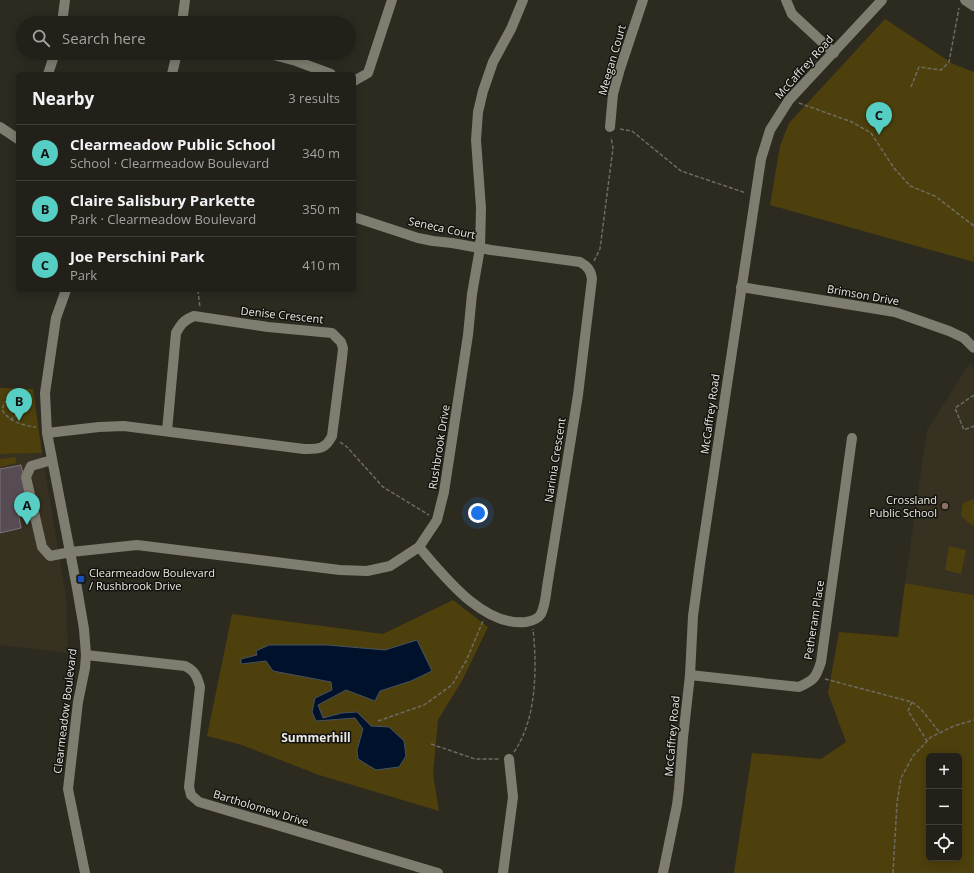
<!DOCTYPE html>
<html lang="en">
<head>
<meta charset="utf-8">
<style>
	body { margin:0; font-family:"Open Sans",sans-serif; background:#2a2821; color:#f1f3f6 }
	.controls { position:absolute; right:12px; bottom:12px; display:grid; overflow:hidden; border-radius:6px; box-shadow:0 2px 10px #0003 }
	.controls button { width:36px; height:36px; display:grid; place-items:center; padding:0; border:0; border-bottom:1px solid #3f3e37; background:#222018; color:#f1f3f6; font:20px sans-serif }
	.you { position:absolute; left:478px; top:513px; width:14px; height:14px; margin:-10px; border:3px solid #fff; border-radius:50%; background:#1a73e8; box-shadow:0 0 0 6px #1a73e833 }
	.badge { display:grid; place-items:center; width:26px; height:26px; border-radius:50%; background:#56cec4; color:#111; font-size:13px; font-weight:700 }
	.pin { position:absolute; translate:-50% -33px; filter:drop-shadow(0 1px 2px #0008) }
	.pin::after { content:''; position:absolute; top:21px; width:14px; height:12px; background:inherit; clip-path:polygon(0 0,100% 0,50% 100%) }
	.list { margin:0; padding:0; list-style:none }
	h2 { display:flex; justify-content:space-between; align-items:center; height:52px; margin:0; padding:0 16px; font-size:17px }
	h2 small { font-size:13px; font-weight:400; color:#a2a3a2 }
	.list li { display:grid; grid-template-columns:26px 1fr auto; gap:12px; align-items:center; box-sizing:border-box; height:56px; padding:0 16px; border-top:1px solid #3f3e37 }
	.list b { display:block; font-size:15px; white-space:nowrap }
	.list p { margin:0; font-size:13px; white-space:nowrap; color:#a2a3a2 }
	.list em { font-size:13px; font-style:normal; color:#a2a3a2 }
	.icon { flex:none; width:22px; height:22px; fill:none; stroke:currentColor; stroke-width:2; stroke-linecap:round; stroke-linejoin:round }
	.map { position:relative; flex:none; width:974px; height:873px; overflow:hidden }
	.search { position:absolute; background:#222018; box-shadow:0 2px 10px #0003; left:16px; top:16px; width:340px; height:44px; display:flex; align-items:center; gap:10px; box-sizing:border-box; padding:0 14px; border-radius:22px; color:#a2a3a2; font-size:15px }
	.panel { position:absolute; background:#222018; box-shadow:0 2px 10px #0003; left:16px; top:72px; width:340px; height:220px; border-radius:6px }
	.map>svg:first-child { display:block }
	.built { fill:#363121 }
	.green { fill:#4d400c; fill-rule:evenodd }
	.water { fill:#00112b; stroke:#465262 }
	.building { fill:#574c53; stroke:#7e727a }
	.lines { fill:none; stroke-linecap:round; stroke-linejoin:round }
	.path { stroke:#6e6b63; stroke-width:1.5; stroke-dasharray:4 2; stroke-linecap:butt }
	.minor { stroke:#7f7c70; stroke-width:10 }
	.education-dot { fill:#8d6e63; stroke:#14130e; stroke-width:1.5 }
	.transit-dot { fill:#1a4fb4; stroke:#14130e; stroke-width:1.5 }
	.labels { text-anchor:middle; stroke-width:3; stroke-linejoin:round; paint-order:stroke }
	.street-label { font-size:11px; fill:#ebe9e3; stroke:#14130e }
	.poi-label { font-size:11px; fill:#ebe9e3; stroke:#14130e; text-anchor:end }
	.neighbourhood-label { font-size:12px; font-weight:bold; fill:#ebe9e3; stroke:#14130e }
</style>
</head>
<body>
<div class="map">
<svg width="974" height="873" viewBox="0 0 974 873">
	<rect width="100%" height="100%" fill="#2d2a20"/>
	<g class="built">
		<polygon points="970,363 974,368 974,595 905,583 927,430"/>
		<polygon points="42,453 66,596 68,653 0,645 0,454"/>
	</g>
	<g class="green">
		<polygon points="885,19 953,64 974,72 974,262 770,205 780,146 789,123"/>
		<polygon points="0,388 33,389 42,453 0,454"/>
		<polygon points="15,457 17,463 0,467 0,459"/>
		<polygon points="974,499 974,527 961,516 963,503"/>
		<polygon points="949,546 966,550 961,574 945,570"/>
		<path d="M 905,583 L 974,595 L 974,873 L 734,873 L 752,753 L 821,759 L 846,742 L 828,693 L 839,632 L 898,637 ZM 929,756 L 959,756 L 959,858 L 929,858 Z"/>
		<polygon points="453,600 488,627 463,679 438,720 433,774 439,811 319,775 242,745 207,736 232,614 383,634"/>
	</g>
	<polygon class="water" points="417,640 432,671 411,681 380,691 375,701 346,690 318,705 323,718 342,713 357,712 371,726 389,727 404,741 406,756 399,767 376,770 358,759 357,750 363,729 355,718 316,721 312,712 315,698 332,690 331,682 273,671 266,661 241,664 241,659 257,655 256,651 269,645 327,645 385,650"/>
	<polygon class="building" points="21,465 29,498 30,509 18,512 21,528 0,533 0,469"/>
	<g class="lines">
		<g class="path">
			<polyline points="911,87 919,67 941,70 949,62 959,8"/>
			<polyline points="799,103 852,122 871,133 894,168 910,186 935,196 974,226"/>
			<polyline points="620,129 632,131 681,171 746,193"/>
			<polyline points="594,261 600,249 613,148 611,137"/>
			<polyline points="198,290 200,308"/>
			<polyline points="974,395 955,408 964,430 974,426"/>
			<path d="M 10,420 L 21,412 L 20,403 L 12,399 L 5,402 L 2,409 C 7,421 24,426 36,427"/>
			<polyline points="340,442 347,447 383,487 429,515"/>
			<polyline points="825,679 912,702 921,709 940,733"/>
			<polyline points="912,702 908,711 927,741"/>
			<polyline points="378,721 424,705 452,685 466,661 483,621"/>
			<polyline points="431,744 475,759 500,759"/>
			<path d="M 514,752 C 537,719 537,667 533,629"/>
			<polyline points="893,873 897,803 901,778 913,756 931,737 954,726 974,720"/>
		</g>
		<g class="minor">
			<polyline points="786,0 792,14 834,53"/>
			<polyline points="965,0 974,6"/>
			<polyline points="62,23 65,0"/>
			<polyline points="182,23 185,0"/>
			<polyline points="266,53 296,61 331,74"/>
			<polyline points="48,74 55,53"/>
			<polyline points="172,74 177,53"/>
			<polyline points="354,81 368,73 392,0"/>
			<polyline points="0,127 18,139"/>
			<polyline points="610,127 613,94 620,69 643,0"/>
			<path d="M 354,217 L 418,238 L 433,241 L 452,243 L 491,250 L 580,262 C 587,266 591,270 592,279 L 578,395 L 547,587 C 546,595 545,606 541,614 C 538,619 532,621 526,622 C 483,627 444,576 419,547"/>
			<polyline points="741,287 895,312 949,331 964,338 974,348"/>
			<polyline points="66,290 56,318 45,393 47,433 77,588 84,629 86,655 85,668 78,702 68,789 85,873"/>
			<path d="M 47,433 L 99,427 L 124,426 L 304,449 C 318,449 325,450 332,436 L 342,358 L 343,348 L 341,342 L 332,333 L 268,327 L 194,316 C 184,320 181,324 176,333 L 167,431"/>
			<polyline points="52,460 31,466 26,477 42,547 50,556 71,552 137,545 340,570 367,571 390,566 419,547 437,520 444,492 468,335 472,294 480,248 481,208 476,140 478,112 483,91 493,62 511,29 523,0"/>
			<path d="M 86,655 L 185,666 C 195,671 197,676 200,687 L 189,787 L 191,795 L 199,802 L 438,873"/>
			<path d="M 690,675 L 799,687 C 814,680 816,678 821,662 L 852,438"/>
			<polyline points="503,873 513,797 509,759"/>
			<polyline points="663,873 677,805 679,789 683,738 690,675 693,616 700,564 761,159 770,130 789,100 882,0"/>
		</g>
	</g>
	<circle class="education-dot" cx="945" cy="506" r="4"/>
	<rect class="transit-dot" x="77" y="575" width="8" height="8" rx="2"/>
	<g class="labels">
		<g class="street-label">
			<text transform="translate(612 60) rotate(-74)" y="4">Meegan Court</text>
			<text transform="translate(804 67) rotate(-48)" y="4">McCaffrey Road</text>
			<text transform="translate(442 228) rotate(12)" y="4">Seneca Court</text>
			<text transform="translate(863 295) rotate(10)" y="4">Brimson Drive</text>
			<text transform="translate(282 315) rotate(6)" y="4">Denise Crescent</text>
			<text transform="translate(710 414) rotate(-82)" y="4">McCaffrey Road</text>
			<text transform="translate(439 447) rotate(-81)" y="4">Rushbrook Drive</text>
			<text transform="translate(555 460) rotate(-81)" y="4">Narinia Crescent</text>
			<text transform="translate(814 620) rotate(-81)" y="4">Petheram Place</text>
			<text transform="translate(65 711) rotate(-83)" y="4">Clearmeadow Boulevard</text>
			<text transform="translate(672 736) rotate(-85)" y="4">McCaffrey Road</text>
			<text transform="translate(261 808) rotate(17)" y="4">Bartholomew Drive</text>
		</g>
		<g class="poi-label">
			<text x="937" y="504">Crossland<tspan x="937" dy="13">Public School</tspan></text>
			<text x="89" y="577" text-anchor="start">Clearmeadow Boulevard<tspan x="89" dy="13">/ Rushbrook Drive</tspan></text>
		</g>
		<g class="neighbourhood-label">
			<text x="316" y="742">Summerhill</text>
		</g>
	</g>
</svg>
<div class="controls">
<button>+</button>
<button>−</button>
<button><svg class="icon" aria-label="locate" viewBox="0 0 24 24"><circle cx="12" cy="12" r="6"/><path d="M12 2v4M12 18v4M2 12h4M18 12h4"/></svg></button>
</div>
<div class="you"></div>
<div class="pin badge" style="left:27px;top:525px">A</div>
<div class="pin badge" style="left:19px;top:421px">B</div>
<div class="pin badge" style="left:879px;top:135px">C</div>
<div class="search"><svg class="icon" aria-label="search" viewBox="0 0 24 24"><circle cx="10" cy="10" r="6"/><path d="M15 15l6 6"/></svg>Search here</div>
<section class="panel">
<h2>Nearby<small>3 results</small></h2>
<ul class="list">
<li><span class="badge">A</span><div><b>Clearmeadow Public School</b><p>School · Clearmeadow Boulevard</p></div><em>340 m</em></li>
<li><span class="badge">B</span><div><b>Claire Salisbury Parkette</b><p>Park · Clearmeadow Boulevard</p></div><em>350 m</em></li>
<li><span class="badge">C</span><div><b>Joe Perschini Park</b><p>Park</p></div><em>410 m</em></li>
</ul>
</section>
</div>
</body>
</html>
